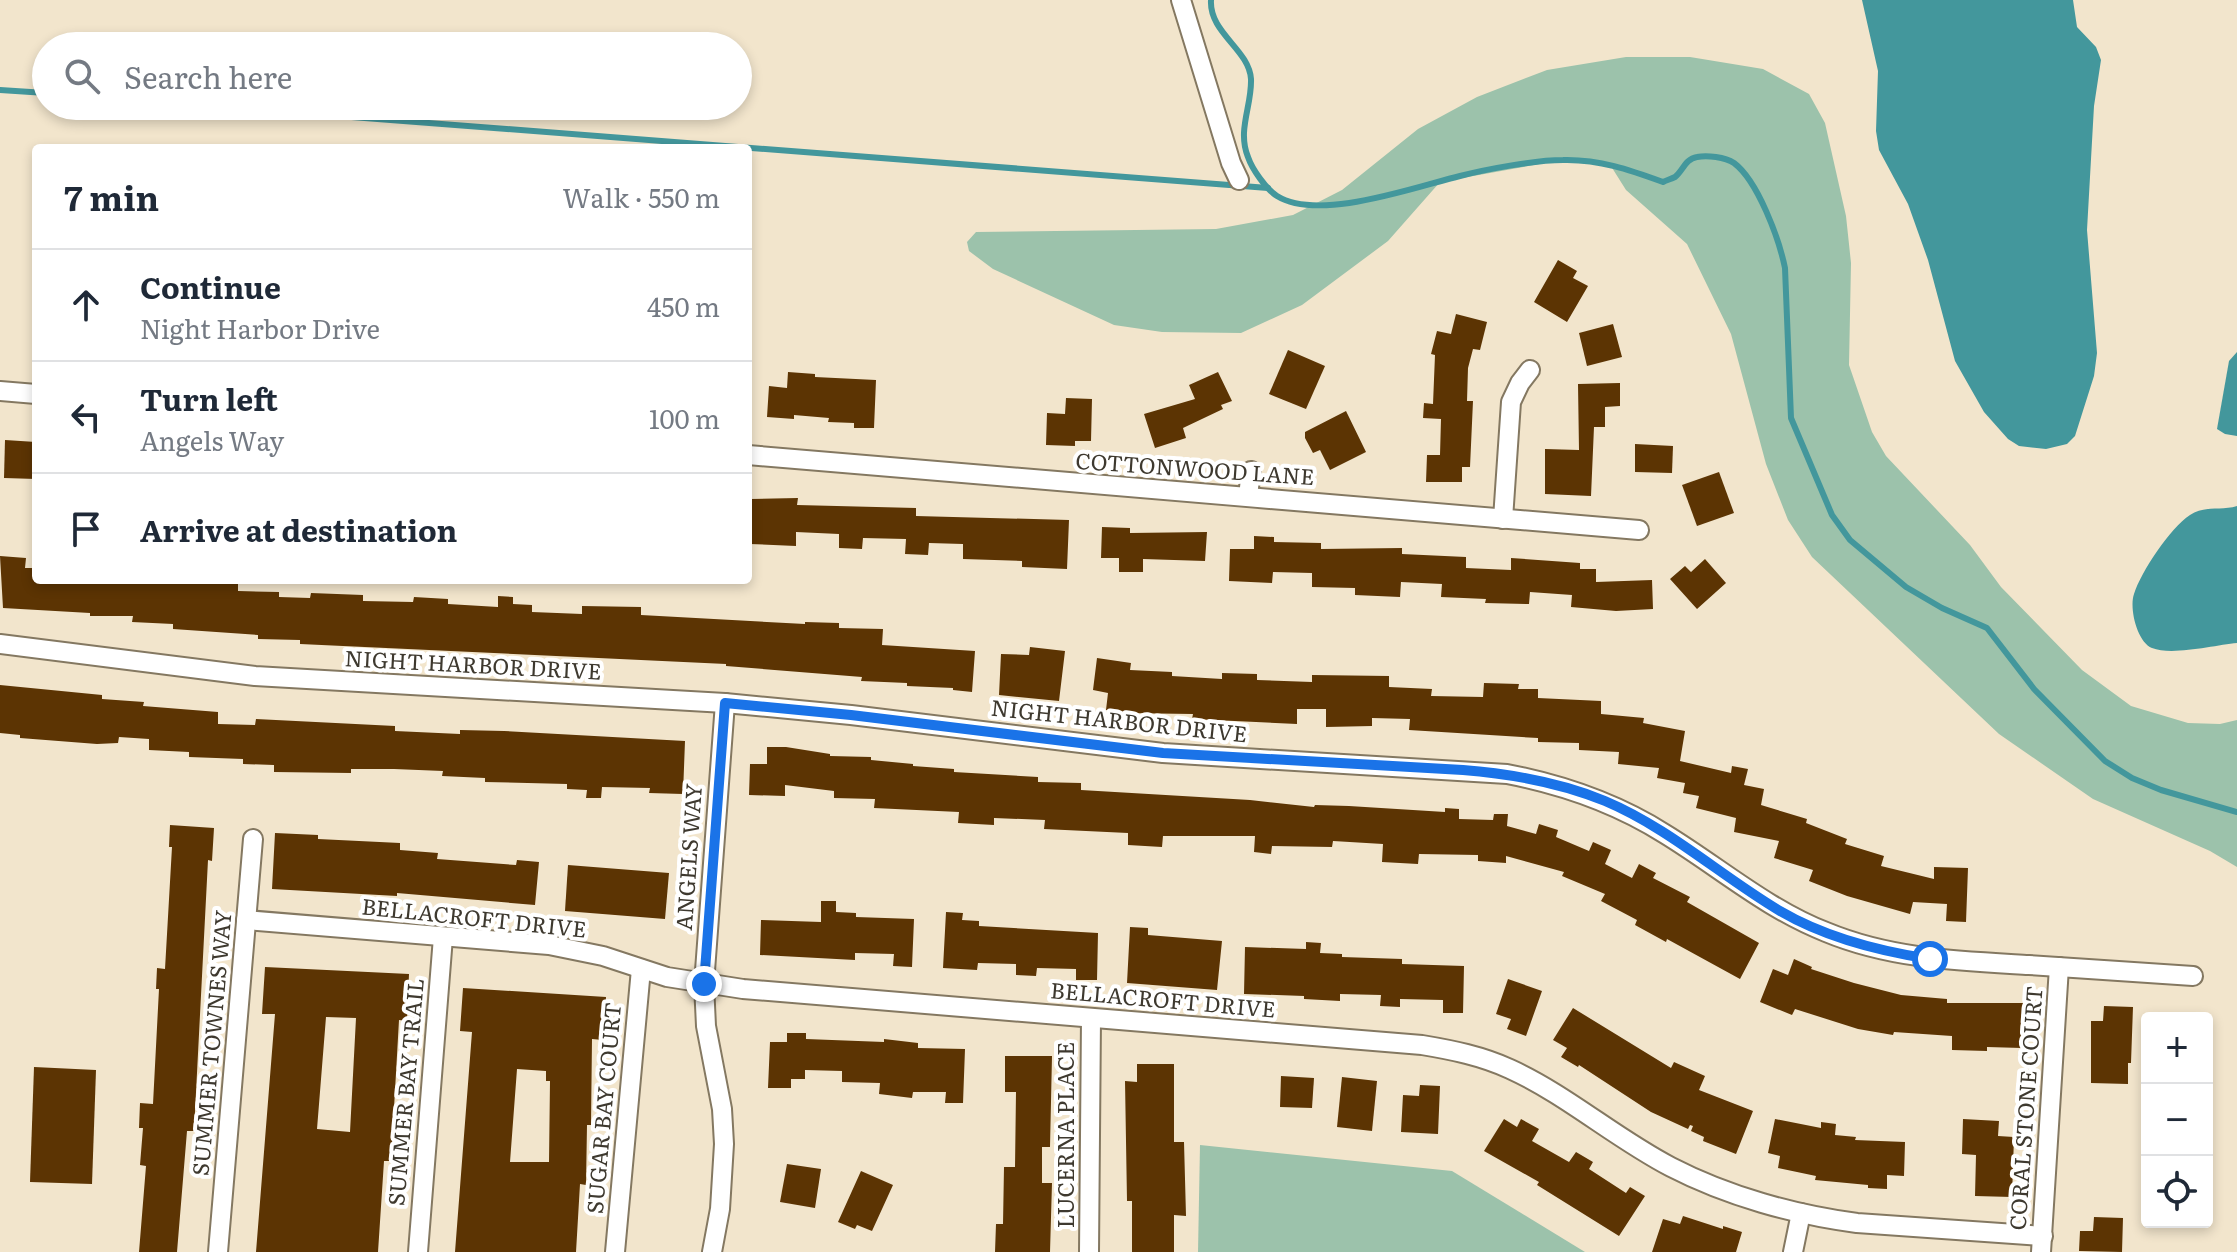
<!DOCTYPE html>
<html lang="en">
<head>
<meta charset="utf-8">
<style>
	body { margin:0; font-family:Literata,serif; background:#f2f2f3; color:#1f2937 }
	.controls { position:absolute; right:24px; bottom:24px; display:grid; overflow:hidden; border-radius:8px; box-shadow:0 4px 12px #0003 }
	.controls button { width:72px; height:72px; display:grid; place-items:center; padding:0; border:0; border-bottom:2px solid #e0e1e3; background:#fff; color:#1f2937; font:40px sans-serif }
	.stop { position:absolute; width:24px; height:24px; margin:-18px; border:6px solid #1a73e8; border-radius:50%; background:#fff }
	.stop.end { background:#1a73e8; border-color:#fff; box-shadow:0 2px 8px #0008 }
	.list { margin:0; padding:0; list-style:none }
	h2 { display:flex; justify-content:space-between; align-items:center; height:104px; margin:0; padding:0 32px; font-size:34px }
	h2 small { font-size:26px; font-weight:400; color:#747a83 }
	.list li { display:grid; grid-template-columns:52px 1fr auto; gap:24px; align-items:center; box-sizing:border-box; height:112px; padding:0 32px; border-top:2px solid #e0e1e3 }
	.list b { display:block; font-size:30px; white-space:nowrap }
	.list p { margin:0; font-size:26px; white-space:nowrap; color:#747a83 }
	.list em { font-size:26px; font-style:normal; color:#747a83 }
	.icon { flex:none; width:44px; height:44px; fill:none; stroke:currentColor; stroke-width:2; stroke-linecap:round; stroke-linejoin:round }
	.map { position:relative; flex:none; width:2237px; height:1252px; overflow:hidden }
	.search { position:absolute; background:#fff; box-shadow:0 4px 12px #0003; left:32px; top:32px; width:720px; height:88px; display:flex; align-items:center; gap:20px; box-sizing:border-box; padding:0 28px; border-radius:44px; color:#747a83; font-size:30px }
	.panel { position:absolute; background:#fff; box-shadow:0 4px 12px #0003; left:32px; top:144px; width:720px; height:440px; border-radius:8px }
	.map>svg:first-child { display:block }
	.green { fill:#9cc2ab }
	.water { fill:#43979c }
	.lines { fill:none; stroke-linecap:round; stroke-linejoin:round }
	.stream { stroke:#43979c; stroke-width:6 }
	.building { fill:#5c3403; fill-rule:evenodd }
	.minor-casing { stroke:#847861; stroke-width:22 }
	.minor { stroke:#fff; stroke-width:18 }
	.route { stroke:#1a73e8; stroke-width:10 }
	.labels { text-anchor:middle; stroke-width:8; stroke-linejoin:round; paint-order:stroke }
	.street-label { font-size:22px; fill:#3e392f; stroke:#fff }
</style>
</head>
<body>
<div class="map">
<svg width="2237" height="1252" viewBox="0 0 2237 1252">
	<rect width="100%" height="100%" fill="#f2e5cc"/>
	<g class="green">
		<polygon points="1626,57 1690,57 1763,69 1809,94 1825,123 1846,216 1851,263 1849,365 1872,432 1886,456 1970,545 2001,587 2082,670 2131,706 2188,723 2220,724 2237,720 2237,867 2210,851 2093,799 1999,734 1812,557 1788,520 1766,464 1731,334 1687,244 1626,190 1609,163 1562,160 1440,182 1388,241 1302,305 1241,333 1162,332 1114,325 993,269 969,251 967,242 976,232 1216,229 1293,215 1342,190 1418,129 1477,97 1547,70"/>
		<polygon points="1200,1145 1452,1171 1585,1252 1198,1252"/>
	</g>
	<g class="water">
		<polygon points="1862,0 2073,0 2077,27 2096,47 2101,60 2094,106 2087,230 2097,353 2094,376 2075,436 2067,444 2046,449 2019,446 2008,439 1984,412 1955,361 1928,260 1908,204 1879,150 1876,131 1878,71"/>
		<polygon points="2237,352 2237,436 2225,434 2217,429 2229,361"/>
		<path d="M 2237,506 L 2237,643 C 2215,645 2172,656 2152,648 C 2137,642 2129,608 2134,594 C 2141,572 2170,528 2190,515 C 2205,505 2221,511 2237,506 Z"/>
	</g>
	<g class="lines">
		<g class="stream">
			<path d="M 1211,0 C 1209,33 1249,49 1251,79 C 1252,106 1237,130 1248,157 C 1252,169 1266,189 1277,196 C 1319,222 1415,187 1460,176 C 1487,169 1536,160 1563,160 C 1599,159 1630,170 1663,182 C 1667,180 1671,179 1675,177 C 1683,171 1685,159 1697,157 C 1707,155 1725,157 1734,163 C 1758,181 1779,239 1785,268 L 1791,418 L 1832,515 L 1850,540 L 1906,587 L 1942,608 L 1987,628 L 2034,689 L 2105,761 L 2132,778 L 2161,790 L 2237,812"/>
			<polyline points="0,90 46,93"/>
			<polyline points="210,106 1268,188"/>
		</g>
	</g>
	<g class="building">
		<polygon points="1558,260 1577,271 1573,278 1588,286 1567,322 1534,302"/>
		<polygon points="1456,314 1487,322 1480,350 1473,349 1468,368 1467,401 1473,401 1470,467 1462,467 1462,482 1426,482 1427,455 1440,455 1441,419 1423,418 1424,403 1433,404 1435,355 1431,354 1437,331 1451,334"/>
		<polygon points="1613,324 1622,357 1587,366 1579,333"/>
		<polygon points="1288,350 1325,366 1306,409 1269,394"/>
		<polygon points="788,372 815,374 815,377 876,380 874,428 854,428 854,423 828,422 829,418 794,415 794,419 767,417 769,386 787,388"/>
		<polygon points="1218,372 1232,401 1221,405 1223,409 1183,428 1186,438 1155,448 1144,414 1195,399 1189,385"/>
		<polygon points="1620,383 1620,406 1605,407 1605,427 1594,427 1591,496 1545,494 1545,449 1579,450 1578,384"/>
		<polygon points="1066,398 1092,399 1091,441 1075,441 1075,446 1046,445 1047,413 1065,414"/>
		<polygon points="1346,411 1366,452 1330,470 1320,450 1313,453 1305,438 1305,432"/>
		<polygon points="5,440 36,442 36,479 4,478"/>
		<polygon points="1635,444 1673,446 1672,473 1635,472"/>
		<polygon points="1719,472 1734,513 1697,526 1682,485"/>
		<polygon points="798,498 797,505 916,508 916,516 1069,520 1067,569 1022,567 1022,561 963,559 963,544 929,543 928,555 905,554 906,539 863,538 862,549 839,548 839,534 796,532 796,546 750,544 751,499"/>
		<polygon points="1102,527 1130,528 1130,533 1207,532 1205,561 1143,559 1143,572 1119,572 1119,558 1101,558"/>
		<polygon points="1254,536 1274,537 1274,542 1321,543 1321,549 1402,548 1402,554 1466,557 1466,568 1511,570 1511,558 1580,563 1580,569 1596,569 1596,582 1652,580 1653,609 1616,611 1571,607 1572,595 1530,592 1529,604 1485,603 1486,599 1441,597 1442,584 1401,582 1400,597 1355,595 1355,588 1312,587 1312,573 1273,572 1272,583 1229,581 1230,549 1254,549"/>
		<polygon points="0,556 26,558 25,568 36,568 36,580 195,580 238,583 238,591 279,592 279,597 310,598 311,593 363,595 363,601 413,602 414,597 448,599 448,604 498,607 498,596 513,597 513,604 532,605 532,612 582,614 582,606 641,607 641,615 805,624 805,622 839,623 839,628 883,629 882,645 975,651 972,692 953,690 953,688 907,686 907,683 861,681 862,677 726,666 726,664 300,644 300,640 258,639 258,635 173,629 173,624 132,622 133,616 90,616 90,613 3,608"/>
		<polygon points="1705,559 1726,583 1697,609 1670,579 1685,566 1691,572"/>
		<polygon points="1030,647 1065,651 1059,701 999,695 1001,654 1029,655"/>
		<polygon points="1097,658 1131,663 1130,670 1172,672 1172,676 1222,679 1222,673 1257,674 1257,680 1312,682 1312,675 1389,676 1389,687 1432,689 1431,696 1483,697 1484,683 1519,684 1518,689 1538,689 1538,698 1601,701 1601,714 1644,718 1643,723 1685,731 1680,761 1731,773 1732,766 1748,769 1744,785 1764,789 1761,805 1807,819 1806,823 1847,839 1845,844 1884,856 1881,866 1934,879 1934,867 1968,868 1966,922 1946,921 1947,904 1913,902 1910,914 1847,896 1809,881 1813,870 1774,858 1779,841 1734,832 1736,818 1696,808 1699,796 1683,793 1685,783 1657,778 1659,768 1618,764 1619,752 1579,750 1579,743 1538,742 1538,738 1409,730 1410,719 1372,718 1372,726 1326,727 1326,709 1297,709 1297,724 1192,719 1193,714 1124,713 1106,710 1108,693 1093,690"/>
		<polygon points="0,685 102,695 102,699 144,702 143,706 218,712 218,724 255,725 256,719 395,726 395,731 460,734 460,730 504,731 685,741 683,794 649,793 650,788 602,787 601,798 586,798 587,790 567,789 567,784 485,782 485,778 442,776 443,771 394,769 351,769 351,773 274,772 274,765 243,764 243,759 189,757 189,752 149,750 149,739 119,737 118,743 97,744 20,738 20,735 0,733"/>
		<polygon points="767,747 786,747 830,754 830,756 871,757 871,760 913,764 913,766 954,769 954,772 1038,777 1038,782 1081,783 1081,790 1250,800 1314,807 1315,805 1349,806 1445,812 1445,808 1459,809 1459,819 1493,820 1494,814 1508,814 1507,826 1536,834 1539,824 1558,830 1556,837 1589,851 1593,842 1611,850 1605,864 1632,878 1639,864 1656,873 1653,878 1690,897 1687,902 1759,943 1740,979 1667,939 1666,942 1635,925 1637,920 1601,901 1605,894 1562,876 1564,872 1506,856 1506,863 1478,861 1478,855 1419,854 1418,864 1382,862 1383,844 1333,841 1332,847 1272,846 1271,854 1254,852 1255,836 1163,836 1162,847 1128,845 1128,833 1044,829 1045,820 994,818 994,825 958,823 959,812 874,808 875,799 834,798 834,791 785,785 785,796 749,795 750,764 767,764"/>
		<polygon points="170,825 214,828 212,861 208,860 194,1131 187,1131 177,1252 139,1252 146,1166 140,1165 143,1128 139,1128 140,1103 153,1104 159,989 156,989 157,968 165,969 172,847 169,847"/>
		<polygon points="275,833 318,835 318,839 400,843 400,850 438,853 437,859 516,865 517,860 539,862 535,905 397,893 397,896 272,889"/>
		<polygon points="568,865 669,873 665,919 565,911"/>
		<polygon points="821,901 836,901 836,912 856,913 856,917 914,919 912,967 893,966 894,954 855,953 855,960 760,955 761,920 821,922"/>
		<polygon points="946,912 963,913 962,920 979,921 979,926 1098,933 1097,980 1076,980 1076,969 1037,968 1036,976 1016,975 1016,964 978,963 977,970 943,968"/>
		<polygon points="1130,927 1148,928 1148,935 1222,941 1217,990 1127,983"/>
		<polygon points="1306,942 1321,943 1320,953 1342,954 1342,957 1402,959 1402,964 1464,966 1463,1013 1443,1013 1443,1000 1400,999 1400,1007 1380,1006 1381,995 1340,994 1340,1001 1304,999 1304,996 1244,994 1245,947 1306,949"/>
		<polygon points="1794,959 1812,967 1811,969 1854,983 1901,995 1947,999 1947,1003 2023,1003 2022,1048 1987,1047 1987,1051 1952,1050 1952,1036 1894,1032 1893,1035 1858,1029 1795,1009 1792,1015 1760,1002 1773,969 1788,975"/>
		<path d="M 265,967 L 409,974 L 407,1021 L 399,1020 L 391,1161 L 384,1161 L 378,1252 L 256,1252 L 275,1014 L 262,1014 ZM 326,1017 L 356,1018 L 350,1132 L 317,1129 Z"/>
		<polygon points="1508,979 1542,991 1526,1036 1507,1029 1511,1019 1496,1014"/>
		<path d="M 463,988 L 606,997 L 603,1040 L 592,1039 L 591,1125 L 587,1125 L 586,1185 L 580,1184 L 576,1252 L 455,1252 L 472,1032 L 460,1031 ZM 517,1069 L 546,1071 L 546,1081 L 550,1081 L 549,1162 L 510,1162 Z"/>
		<polygon points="2104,1006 2133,1007 2131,1063 2128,1063 2128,1084 2091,1083 2091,1021 2103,1021"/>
		<polygon points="1573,1008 1671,1068 1674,1062 1705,1076 1699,1090 1753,1111 1736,1154 1703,1141 1704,1137 1691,1131 1693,1126 1690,1125 1688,1129 1651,1112 1579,1065 1578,1067 1561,1057 1567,1048 1553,1040"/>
		<polygon points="787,1033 806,1033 806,1039 884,1042 884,1039 918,1043 918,1048 965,1049 963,1103 945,1103 946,1092 913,1092 912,1098 879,1094 880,1083 842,1082 842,1071 805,1070 805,1079 791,1079 791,1088 768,1088 770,1042 787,1042"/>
		<polygon points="1005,1056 1052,1056 1050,1147 1042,1147 1042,1183 1052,1183 1050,1252 995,1252 996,1224 1003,1224 1004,1167 1015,1167 1016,1092 1005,1092"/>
		<polygon points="1137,1064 1174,1064 1174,1142 1184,1142 1186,1216 1174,1215 1174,1252 1132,1252 1132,1201 1127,1201 1125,1081 1137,1082"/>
		<polygon points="34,1067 96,1070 92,1184 30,1182"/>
		<polygon points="1281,1076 1314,1078 1312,1108 1280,1107"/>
		<polygon points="1342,1077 1377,1081 1372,1131 1337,1127"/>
		<polygon points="1420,1085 1440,1086 1438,1134 1401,1132 1403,1095 1419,1096"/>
		<polygon points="1504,1119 1517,1127 1521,1119 1539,1129 1532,1141 1569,1162 1576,1152 1593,1162 1589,1169 1626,1193 1630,1187 1645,1196 1619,1236 1537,1185 1539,1182 1484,1151"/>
		<polygon points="1775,1119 1821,1128 1821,1122 1836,1124 1835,1135 1856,1137 1855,1140 1905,1142 1904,1176 1887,1175 1887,1189 1868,1188 1868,1185 1815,1180 1816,1176 1778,1168 1780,1156 1768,1153"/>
		<polygon points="1963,1119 1999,1121 1998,1136 2014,1137 2012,1197 1975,1196 1976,1155 1962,1154"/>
		<polygon points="787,1164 821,1169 815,1208 780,1202"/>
		<polygon points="861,1171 893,1185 872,1231 857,1225 855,1229 838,1222"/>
		<polygon points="1683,1216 1723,1229 1723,1226 1742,1232 1736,1252 1652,1252 1663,1219 1680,1224"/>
		<polygon points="2094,1217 2123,1218 2122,1252 2079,1251 2080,1231 2093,1231"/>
	</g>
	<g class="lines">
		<g class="minor-casing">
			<g id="minor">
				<polyline points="1181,0 1231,163 1239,180"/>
				<polyline points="0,391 36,394"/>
				<polyline points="748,455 1639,530"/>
				<polyline points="1248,496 1251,471"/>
				<polyline points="1503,519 1511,402 1520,383 1530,370"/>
				<path d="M 0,644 L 255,676 L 725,703 L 851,715 L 1163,753 L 1507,774 C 1564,785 1616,803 1665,834 C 1719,867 1767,909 1826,932 C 1891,959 1959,961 2029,965 C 2084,969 2138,972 2193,976"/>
				<path d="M 246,920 L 549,945 L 603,956 L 667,977 L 743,989 L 1422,1045 C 1452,1050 1482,1056 1510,1069 C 1567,1095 1615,1138 1671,1167 C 1727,1196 1795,1215 1857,1223 L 2043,1236"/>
				<polyline points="218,1252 253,839"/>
				<polyline points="418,1252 443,937"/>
				<polyline points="615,1252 641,969"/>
				<polyline points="712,1252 720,1209 724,1144 722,1109 706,1026 704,984 725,703"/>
				<polyline points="1089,1252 1091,1018"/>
				<polyline points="1793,1252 1801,1213"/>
				<polyline points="2041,1252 2059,967"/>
			</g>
		</g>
		<use href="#minor" class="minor"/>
	</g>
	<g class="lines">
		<path class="route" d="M 704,984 L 725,703 L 851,715 L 1163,753 L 1463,770 C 1513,774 1559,782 1605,801 C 1669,828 1721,876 1780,911 C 1826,938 1878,951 1930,959"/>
	</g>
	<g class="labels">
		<g class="street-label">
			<text transform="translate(1195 469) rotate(4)" y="8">COTTONWOOD LANE</text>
			<text transform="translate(473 665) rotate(3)" y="8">NIGHT HARBOR DRIVE</text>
			<text transform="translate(1119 721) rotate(6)" y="8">NIGHT HARBOR DRIVE</text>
			<text transform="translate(689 857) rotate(-86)" y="8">ANGELS WAY</text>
			<text transform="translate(474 918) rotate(6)" y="8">BELLACROFT DRIVE</text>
			<text transform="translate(1163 1000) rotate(5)" y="8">BELLACROFT DRIVE</text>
			<text transform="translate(212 1043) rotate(-85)" y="8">SUMMER TOWNES WAY</text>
			<text transform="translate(406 1092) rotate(-85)" y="8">SUMMER BAY TRAIL</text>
			<text transform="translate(604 1108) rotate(-85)" y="8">SUGAR BAY COURT</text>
			<text transform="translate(2026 1108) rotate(-86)" y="8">CORAL STONE COURT</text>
			<text transform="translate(1066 1135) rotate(-90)" y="8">LUCERNA PLACE</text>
		</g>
	</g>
</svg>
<div class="controls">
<button>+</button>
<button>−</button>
<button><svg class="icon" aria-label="locate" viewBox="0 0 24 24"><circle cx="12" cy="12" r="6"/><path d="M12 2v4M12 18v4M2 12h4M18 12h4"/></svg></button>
</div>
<div class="stop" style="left:1930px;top:959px"></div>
<div class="stop end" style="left:704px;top:984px"></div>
<div class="search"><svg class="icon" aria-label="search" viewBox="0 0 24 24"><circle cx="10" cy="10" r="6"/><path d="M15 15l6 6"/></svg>Search here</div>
<section class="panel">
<h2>7 min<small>Walk · 550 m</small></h2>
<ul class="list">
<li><svg class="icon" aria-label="ahead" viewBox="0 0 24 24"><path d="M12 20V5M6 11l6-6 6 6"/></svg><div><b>Continue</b><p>Night Harbor Drive</p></div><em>450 m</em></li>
<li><svg class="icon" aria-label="left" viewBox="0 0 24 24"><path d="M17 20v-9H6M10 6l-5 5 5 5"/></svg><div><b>Turn left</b><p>Angels Way</p></div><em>100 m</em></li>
<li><svg class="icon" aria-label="arrive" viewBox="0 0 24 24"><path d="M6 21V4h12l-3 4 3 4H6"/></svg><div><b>Arrive at destination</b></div></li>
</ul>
</section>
</div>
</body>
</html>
